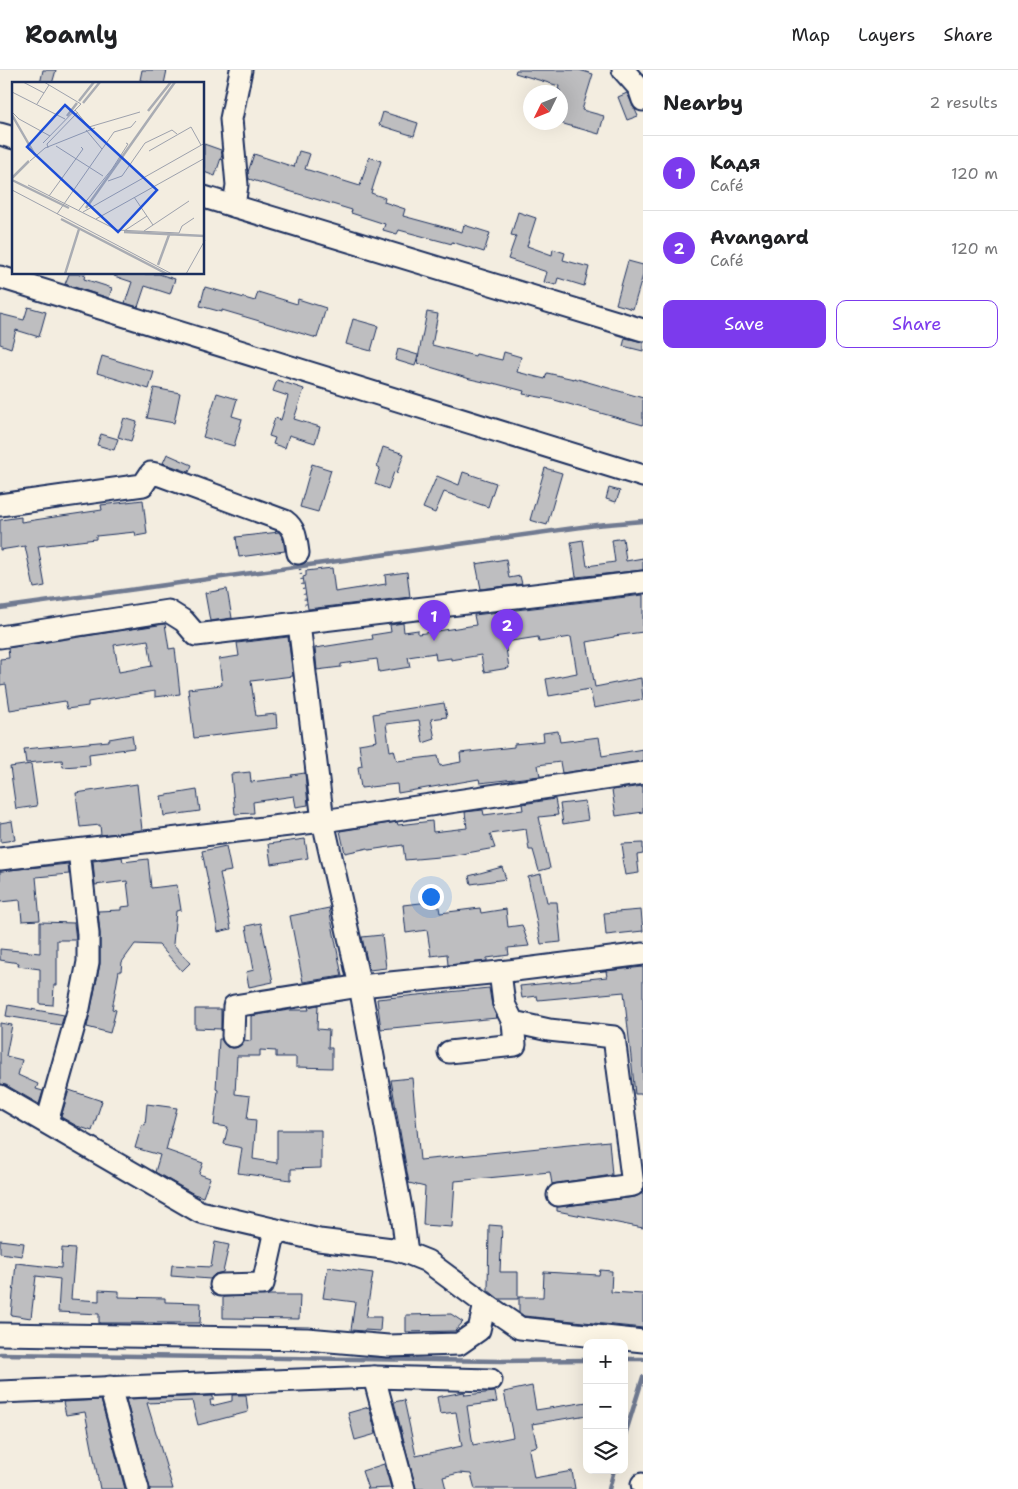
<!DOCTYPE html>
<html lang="en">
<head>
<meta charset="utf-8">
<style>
	body { margin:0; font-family:"Shantell Sans",sans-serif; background:#f6f6f6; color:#202124 }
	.controls { position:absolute; right:15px; bottom:15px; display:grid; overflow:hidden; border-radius:10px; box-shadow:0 5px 20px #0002 }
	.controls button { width:45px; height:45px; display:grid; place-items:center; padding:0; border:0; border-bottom:1px solid #e0e0e0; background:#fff; color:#202124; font:25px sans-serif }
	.compass { position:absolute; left:523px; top:15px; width:45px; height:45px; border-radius:50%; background:#fff; box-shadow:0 5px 20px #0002; rotate:227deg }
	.you { position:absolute; left:430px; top:826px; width:18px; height:18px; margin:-12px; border:4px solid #fff; border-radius:50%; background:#1a73e8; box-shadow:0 0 0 8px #1a73e833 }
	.badge { display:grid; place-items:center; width:32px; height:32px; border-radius:50%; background:#7c3aed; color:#fff; font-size:16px; font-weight:700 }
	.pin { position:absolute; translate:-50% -41px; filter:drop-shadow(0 1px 2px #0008) }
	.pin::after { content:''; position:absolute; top:26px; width:18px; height:15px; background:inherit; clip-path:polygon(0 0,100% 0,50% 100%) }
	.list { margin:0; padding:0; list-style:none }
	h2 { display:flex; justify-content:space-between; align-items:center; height:65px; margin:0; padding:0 20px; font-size:21px }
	h2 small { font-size:16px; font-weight:400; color:#757577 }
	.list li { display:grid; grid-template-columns:32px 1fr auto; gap:15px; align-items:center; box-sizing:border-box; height:75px; padding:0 20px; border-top:1px solid #e0e0e0 }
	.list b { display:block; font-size:19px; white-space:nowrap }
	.list p { margin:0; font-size:16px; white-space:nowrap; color:#757577 }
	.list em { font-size:16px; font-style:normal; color:#757577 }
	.actions { display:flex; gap:10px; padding:15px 20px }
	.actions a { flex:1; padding:11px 0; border:1px solid #7c3aed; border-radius:10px; text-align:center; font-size:18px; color:#7c3aed }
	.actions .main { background:#7c3aed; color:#fff }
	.icon { flex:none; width:28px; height:28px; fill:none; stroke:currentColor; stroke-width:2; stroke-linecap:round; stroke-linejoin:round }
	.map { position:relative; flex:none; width:643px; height:1419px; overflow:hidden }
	header { display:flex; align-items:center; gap:30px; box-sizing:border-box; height:70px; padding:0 25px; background:#fff; border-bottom:1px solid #e0e0e0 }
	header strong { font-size:24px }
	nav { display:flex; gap:28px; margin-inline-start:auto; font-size:18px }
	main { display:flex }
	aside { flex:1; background:#fff }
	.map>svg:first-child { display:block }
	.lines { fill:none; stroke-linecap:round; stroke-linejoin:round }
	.stream { stroke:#707a91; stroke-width:4.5 }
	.building { fill:#bebec0; stroke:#1b2f5e; fill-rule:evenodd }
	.minor-casing { stroke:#1b2f5e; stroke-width:25 }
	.path { stroke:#1b2f5e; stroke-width:2.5; stroke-dasharray:1 4; stroke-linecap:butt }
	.minor { stroke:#fcf5e5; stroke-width:21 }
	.inset-river { fill:none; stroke:#a9acb3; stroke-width:2.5 }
	.inset-road { fill:none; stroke:#9da1ac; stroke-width:1 }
	.view { fill:#1d4ed8; fill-opacity:0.15; stroke:#1d4ed8; stroke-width:2.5 }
	.inset-edge { fill:none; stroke:#1b2f5e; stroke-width:2.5 }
</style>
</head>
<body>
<header>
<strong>Roamly</strong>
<nav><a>Map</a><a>Layers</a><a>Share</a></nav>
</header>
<main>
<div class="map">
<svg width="643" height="1419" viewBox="0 0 643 1419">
	<rect width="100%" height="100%" fill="#f3ede0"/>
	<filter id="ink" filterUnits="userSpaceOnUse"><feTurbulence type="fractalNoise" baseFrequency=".02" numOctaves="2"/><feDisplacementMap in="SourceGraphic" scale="10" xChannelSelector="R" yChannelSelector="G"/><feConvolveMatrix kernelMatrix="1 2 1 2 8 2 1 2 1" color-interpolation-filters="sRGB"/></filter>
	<g filter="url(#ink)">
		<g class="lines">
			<g class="stream">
				<polyline points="0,538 596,455 643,451"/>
				<polyline points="0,1284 501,1291 587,1290"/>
				<polyline points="624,1289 643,1289"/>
				<polyline points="624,1368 643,1307"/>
				<polyline points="609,1419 614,1400"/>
			</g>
		</g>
		<g class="building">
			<polygon points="43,0 56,0 52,14 40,14"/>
			<polygon points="142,0 167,0 164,14 155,14 140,10"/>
			<polygon points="516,0 579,0 593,4 582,40 604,46 599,64 560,53 560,20 558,20 559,16 515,3"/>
			<polygon points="627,23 638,46 627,50 618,27"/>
			<polygon points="383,42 418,53 414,66 379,55"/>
			<polygon points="204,74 221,80 222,85 215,106 204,102"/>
			<polygon points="299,81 310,84 305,99 360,116 369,87 381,91 371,123 385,128 384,132 405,139 403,146 462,162 464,155 490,163 484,182 452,172 452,174 399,160 397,164 383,160 385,154 351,143 352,140 249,109 248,102 254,84 294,97"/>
			<polygon points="518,142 536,148 527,176 552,185 553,179 565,183 563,190 589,197 584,216 558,208 556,215 544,212 547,202 508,189 516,166 511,165"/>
			<polygon points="628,191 643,195 643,205 633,239 616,234"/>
			<polygon points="69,204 85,204 84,209 112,218 109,228 65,214"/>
			<polygon points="115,204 159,204 175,209 170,224 145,216 138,237 125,233 132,212 114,206"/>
			<polygon points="205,217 255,231 258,222 297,234 298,229 326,238 317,268 222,240 222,242 200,236"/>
			<polygon points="28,237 46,242 39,267 16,260 11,278 0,274 0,244 24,250"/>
			<polygon points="427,242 438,244 432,275 475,286 476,284 502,290 504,282 521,287 517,302 545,309 547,303 574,309 574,308 643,328 643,355 551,329 523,324 524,321 493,313 493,314 470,309 417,293"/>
			<polygon points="353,249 378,256 371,281 346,274"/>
			<polygon points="625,268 643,272 643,281 623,276"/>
			<polygon points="398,279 418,285 415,296 395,290"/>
			<polygon points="102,286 154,302 149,319 97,303"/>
			<polygon points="277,310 304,319 294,349 320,357 315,373 289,365 285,378 273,374 275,368 269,366 275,348 281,350 288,326 273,321"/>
			<polygon points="154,318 180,323 174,353 147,348"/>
			<polygon points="217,323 237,329 232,346 242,349 234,376 203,367"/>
			<polygon points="124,348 137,352 131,371 118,367"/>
			<polygon points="101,364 118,369 114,380 97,375"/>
			<polygon points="383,377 404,384 397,403 394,402 388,419 375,414 380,398 377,396"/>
			<polygon points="167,384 192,395 189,402 163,393"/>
			<polygon points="312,394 331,400 318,442 300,437"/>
			<polygon points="545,398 562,403 547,455 530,450"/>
			<polygon points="463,402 496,413 488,437 444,422 435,443 423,438 437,406 459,415"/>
			<polygon points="609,418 620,421 616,432 606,429"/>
			<polygon points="143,430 147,464 136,466 135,462 96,466 96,469 38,476 45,516 34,518 25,476 0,480 0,450 21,447 21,452 102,440 101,435"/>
			<polygon points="279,462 283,469 285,481 239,487 236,467"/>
			<polygon points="623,468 626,491 643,488 643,500 576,507 571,472 583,470 587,496 615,492 612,470"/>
			<polygon points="506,489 509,508 520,506 522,514 481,519 476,494"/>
			<polygon points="332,498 335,522 386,514 385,505 407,502 410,527 308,539 303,507 306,506 306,501"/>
			<polygon points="227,519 232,548 210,551 205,523"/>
			<polygon points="643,525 643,562 614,566 614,567 587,572 595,617 641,608 643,629 594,638 590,619 549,626 546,609 577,603 571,567 539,572 538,567 505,572 509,598 484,602 481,585 451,590 451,588 436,590 435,583 408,587 410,597 379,602 377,589 341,594 341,597 317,600 315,578 373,569 372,565 391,562 390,555 403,553 404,562 418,560 418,564 476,555 474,545"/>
			<path d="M 165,554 L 169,579 L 175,578 L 180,624 L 155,627 L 155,621 L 88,632 L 88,636 L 67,639 L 65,631 L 10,640 L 6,614 L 0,615 L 0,589 L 9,588 L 8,578 ZM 148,570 L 152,596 L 119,602 L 114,575 Z"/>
			<polygon points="288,567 293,606 251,611 256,646 276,644 277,658 194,668 188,619 222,615 219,589 239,586 237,573"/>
			<polygon points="444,633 447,647 431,649 435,669 423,673 419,650 386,654 390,681 394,680 397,691 438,686 440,696 461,692 460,683 514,677 514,674 544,671 543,663 558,661 560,672 599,667 602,686 643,679 643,691 562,703 560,692 538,695 540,706 480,713 479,709 398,723 397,714 361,718 358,697 362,696 359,674 377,671 373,644"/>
			<polygon points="132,665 134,678 89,684 90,695 63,697 62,690 26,693 24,679 109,671 109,669"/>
			<polygon points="31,694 37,736 16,739 10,697"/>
			<polygon points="250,702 251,712 292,707 291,705 305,703 308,735 296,737 294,726 253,732 254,743 235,744 231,704"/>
			<polygon points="137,714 142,760 101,765 100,755 80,757 76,723"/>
			<polygon points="643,716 643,742 616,746 612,720"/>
			<polygon points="197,720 200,741 164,746 161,726"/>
			<polygon points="555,729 558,745 539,747 550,798 539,801 533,780 529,780 526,759 490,764 495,778 450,786 405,790 403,775 369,780 368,778 345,783 340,761 397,752 398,755 432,751 433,762 467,758 465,742 483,740 484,745 523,740 522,734"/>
			<polygon points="585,731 588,750 563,754 560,734"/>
			<polygon points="12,751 15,770 0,772 0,753"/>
			<polygon points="305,769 308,788 271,794 268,774"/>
			<polygon points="643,773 643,784 637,785 639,803 625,805 622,788 624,788 622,774"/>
			<polygon points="226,776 231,801 220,803 231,859 218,862 202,781"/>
			<polygon points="122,787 123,792 148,789 151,818 177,815 181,840 176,841 173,874 190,893 182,901 159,875 135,874 122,892 121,901 119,901 112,939 116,940 110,963 87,957 100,894 100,864 98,841 121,840 121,837 130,836 127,811 95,815 93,791"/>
			<polygon points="68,794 69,804 36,807 40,850 22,851 20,830 0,832 0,801"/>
			<polygon points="502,797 506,809 471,814 469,806"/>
			<polygon points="541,804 547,832 557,832 561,872 541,874 528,807"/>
			<polygon points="438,831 440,843 480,838 481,843 506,839 508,857 522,855 529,876 508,878 509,885 487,888 487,891 448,895 447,884 431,886 427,860 406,863 403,835"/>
			<polygon points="329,838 342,906 303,912 290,846"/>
			<polygon points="641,840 643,861 606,865 604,843"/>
			<polygon points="40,852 74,853 76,870 57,870 57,915 54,915 53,935 40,934 40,899 18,896 19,893 0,890 0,879 40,883"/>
			<polygon points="261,853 273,912 249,917 246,902 254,900 246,856"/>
			<polygon points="382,865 386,898 369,900 362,867"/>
			<polygon points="643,897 643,1024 635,1024 624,922 538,930 537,926 522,928 520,916 607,907 606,901"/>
			<polygon points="489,918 492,936 497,948 381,959 377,929"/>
			<polygon points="8,935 64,945 61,955 6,946"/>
			<polygon points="318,935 317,959 329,960 328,978 332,978 332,998 296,997 296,987 276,987 276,981 260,980 260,986 237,986 235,1024 250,1026 247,1049 256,1050 253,1089 277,1093 277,1060 321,1060 321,1098 291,1099 291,1110 238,1103 242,1078 224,1074 228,1057 214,1055 218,1020 216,1019 219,969 221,969 227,977 233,978 238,977 244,970 251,971 251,946 289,940 309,940 308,937"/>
			<polygon points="195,939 221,939 221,959 195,958"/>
			<polygon points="0,953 12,955 6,986 22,990 18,1005 38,1014 36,1019 43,1021 39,1034 6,1015 0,1014"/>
			<polygon points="412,1008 420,1090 609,1071 612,1105 552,1114 550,1102 455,1111 452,1157 423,1155 425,1117 409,1113 391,1010"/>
			<polygon points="69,1020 102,1031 92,1061 77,1056 61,1047"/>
			<polygon points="147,1034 177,1038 166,1080 203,1093 199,1104 210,1108 203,1127 194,1124 155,1102 160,1085 135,1078 142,1054 145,1055"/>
			<polygon points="643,1123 643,1158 557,1141 557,1137 635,1127"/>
			<polygon points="489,1155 502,1156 500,1202 518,1202 518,1229 499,1229 488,1220"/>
			<polygon points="0,1170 24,1173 22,1186 0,1183"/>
			<polygon points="215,1172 229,1175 223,1202 215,1204 210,1209 171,1206 172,1195 211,1197"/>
			<polygon points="62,1178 75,1179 71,1229 99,1231 99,1220 119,1221 119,1227 165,1228 165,1232 201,1233 200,1253 99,1253 99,1244 58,1242 60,1209 36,1206 31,1248 11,1245 16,1193 61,1198"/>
			<polygon points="328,1197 373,1203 366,1247 381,1247 380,1261 364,1260 364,1261 351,1260 355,1232 323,1228"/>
			<polygon points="600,1200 612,1201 611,1222 643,1224 643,1258 524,1246 519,1242 519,1227 543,1227 544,1202 599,1205"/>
			<polygon points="269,1225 300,1225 299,1249 223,1248 223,1227"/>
			<polygon points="451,1244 463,1252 455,1261 406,1262 406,1245"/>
			<polygon points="532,1316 536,1340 587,1332 587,1345 532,1354 537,1376 530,1378 529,1380 534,1408 572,1401 575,1419 475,1419 471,1404 459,1403 443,1407 446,1419 416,1419 394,1332 404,1330 416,1386 462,1376 456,1342 440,1344 437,1327 464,1322 465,1325 495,1322 497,1332 467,1336 473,1375 513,1367 504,1322"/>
			<polygon points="232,1325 246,1325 248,1342 198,1355 192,1331 147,1333 173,1419 150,1419 126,1329 213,1326 213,1330 210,1330 211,1336 232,1331"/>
			<polygon points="101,1330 125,1419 100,1419 85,1342 66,1345 63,1332"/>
			<polygon points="369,1337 376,1364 355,1370 348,1343"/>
			<polygon points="384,1394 391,1418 368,1419 362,1401"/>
		</g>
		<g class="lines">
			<g class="minor-casing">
				<g id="minor">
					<polyline points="623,0 639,18 643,30"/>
					<polyline points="0,64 14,68"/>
					<polyline points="204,127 643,260"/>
					<polyline points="234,136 237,115 231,49 241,0"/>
					<polyline points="0,207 643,406"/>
					<path d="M 0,435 L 143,415 L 151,403 L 160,405 L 285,451 C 296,459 296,470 298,483"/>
					<polyline points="299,554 323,751 360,916 402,1144 407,1183"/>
					<polyline points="0,567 168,541 184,551 196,565 643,512"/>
					<polyline points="0,789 323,751 643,703"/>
					<polyline points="500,902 504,934 513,952 549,960 614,967 633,1115 558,1125"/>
					<polyline points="233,966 234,936 360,916 500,902 643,884"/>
					<polyline points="449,982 515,975 513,952"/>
					<polyline points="0,1026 200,1142 319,1170 392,1179 407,1183 427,1191 485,1234 520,1258 643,1271"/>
					<polyline points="47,1052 79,938 88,892 88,864 79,780"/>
					<polyline points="221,1215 263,1214 275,1160"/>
					<polyline points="0,1264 307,1269 388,1276 459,1274 479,1260 485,1234"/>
					<polyline points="374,1307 404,1419"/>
					<polyline points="110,1317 138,1419"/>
					<polyline points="0,1322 374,1307 491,1310"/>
					<polyline points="642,1414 643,1415"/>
				</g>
			</g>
			<polyline class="path" points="300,499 306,536"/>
			<use href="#minor" class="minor"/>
		</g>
	</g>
	<g transform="translate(12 12)">
		<rect width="192" height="192" fill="#f3ede0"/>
		<path class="inset-river" d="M 67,19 L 82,0M 71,21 L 88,0M 136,29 L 159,0M 0,33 L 23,73M 55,34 L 65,21M 0,96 L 17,79M 0,98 L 57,126M 74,126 L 163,0M 49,137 L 155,192M 112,150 L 193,154M 146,183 L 157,153M 53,192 L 67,147"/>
		<path class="inset-road" d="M 11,0 L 32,11M 0,10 L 53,37M 25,22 L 37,3M 63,28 L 77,45 L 128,30M 0,30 L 7,37 L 38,54M 74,48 L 90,67M 31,61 L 69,22 L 32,0M 44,64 L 91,94M 36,66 L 35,62 L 66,30M 137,69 L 179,45 L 189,63M 18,79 L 33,66 L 83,46M 96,99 L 110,94 L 133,61 L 160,48 L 165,52M 16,103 L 105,148 L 167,151 L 170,144 L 182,136M 0,108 L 160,192M 37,114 L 71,67 L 69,65M 122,115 L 141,143M 67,128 L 100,87 L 116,62 L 114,61M 71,130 L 193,61M 45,132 L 102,50 L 119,45 L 124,39M 84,137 L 193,76M 112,149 L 135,134M 132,149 L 177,119M 174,192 L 193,158"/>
		<path class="view" d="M 53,23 L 145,108 L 106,150 L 15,65 Z"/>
		<rect width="192" height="192" class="inset-edge"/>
	</g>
</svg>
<div class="controls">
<button>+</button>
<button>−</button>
<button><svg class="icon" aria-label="layers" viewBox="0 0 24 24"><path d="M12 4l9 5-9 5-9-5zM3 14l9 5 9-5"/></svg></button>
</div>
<svg class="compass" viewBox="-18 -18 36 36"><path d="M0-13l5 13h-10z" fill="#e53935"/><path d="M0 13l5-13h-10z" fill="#757577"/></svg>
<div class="you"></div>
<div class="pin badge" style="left:434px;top:571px">1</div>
<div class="pin badge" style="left:507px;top:580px">2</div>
</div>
<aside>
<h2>Nearby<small>2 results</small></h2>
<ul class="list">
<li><span class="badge">1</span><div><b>Кадя</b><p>Café</p></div><em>120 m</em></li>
<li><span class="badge">2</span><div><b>Avangard</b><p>Café</p></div><em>120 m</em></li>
</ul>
<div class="actions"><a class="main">Save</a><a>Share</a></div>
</aside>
</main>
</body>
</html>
